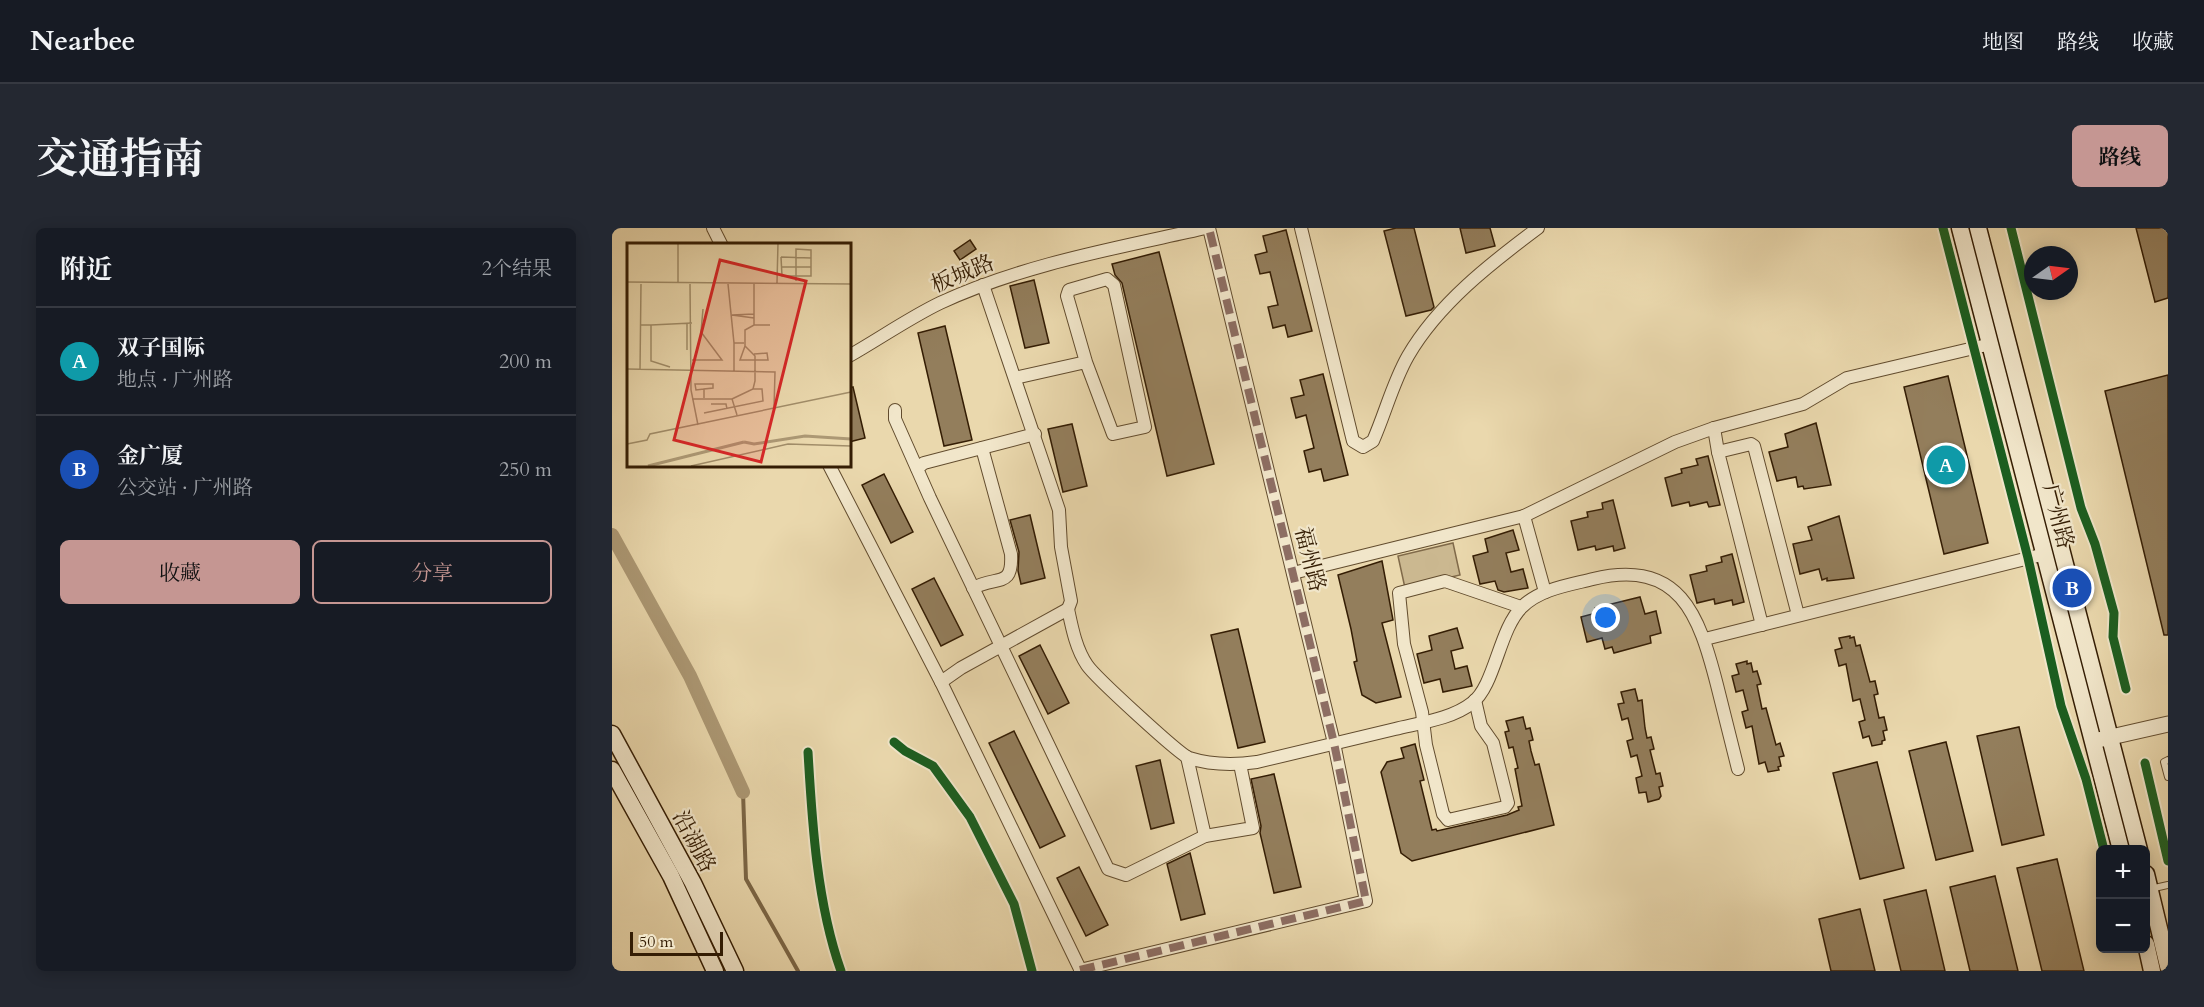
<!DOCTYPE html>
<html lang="zh">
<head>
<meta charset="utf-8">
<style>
	body { margin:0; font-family:Cardo,"Noto Serif SC",serif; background:#242831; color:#f1f3f6 }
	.controls { position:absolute; right:18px; bottom:18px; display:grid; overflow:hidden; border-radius:9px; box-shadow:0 3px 15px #0003 }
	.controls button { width:54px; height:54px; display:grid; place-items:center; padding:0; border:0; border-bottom:2px solid #363941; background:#171b24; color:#f1f3f6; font:30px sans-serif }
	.compass { position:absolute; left:1412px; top:18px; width:54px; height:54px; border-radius:50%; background:#171b24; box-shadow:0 3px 15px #0003; rotate:76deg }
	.scale { position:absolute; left:18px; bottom:15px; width:93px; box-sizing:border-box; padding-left:6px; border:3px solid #341d04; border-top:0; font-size:16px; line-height:21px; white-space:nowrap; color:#341d04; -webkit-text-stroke:4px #f1e6ca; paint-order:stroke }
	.you { position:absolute; left:994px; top:390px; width:21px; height:21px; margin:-15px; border:4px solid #fff; border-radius:50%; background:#1a73e8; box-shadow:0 0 0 9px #1a73e833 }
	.badge { display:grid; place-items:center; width:39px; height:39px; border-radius:50%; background:#c59692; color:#fff; font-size:20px; font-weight:700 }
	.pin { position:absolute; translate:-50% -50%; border:3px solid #fff; box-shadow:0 2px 6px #0006 }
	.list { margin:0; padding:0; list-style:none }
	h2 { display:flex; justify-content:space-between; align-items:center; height:78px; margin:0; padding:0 24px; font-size:26px }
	h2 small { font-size:20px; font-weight:400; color:#9ea1a6 }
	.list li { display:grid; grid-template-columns:39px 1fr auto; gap:18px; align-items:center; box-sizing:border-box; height:108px; padding:0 24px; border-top:2px solid #363941 }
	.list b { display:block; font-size:22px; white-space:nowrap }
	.list p { margin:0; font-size:20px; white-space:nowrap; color:#9ea1a6 }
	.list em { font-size:20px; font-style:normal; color:#9ea1a6 }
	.actions { display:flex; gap:12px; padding:18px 24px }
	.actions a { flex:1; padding:14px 0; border:2px solid #c59692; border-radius:9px; text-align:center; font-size:21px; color:#c59692 }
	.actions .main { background:#c59692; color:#111 }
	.map { position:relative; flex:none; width:1556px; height:743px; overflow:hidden; border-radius:9px }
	header { display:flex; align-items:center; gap:36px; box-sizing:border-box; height:84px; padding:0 30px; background:#171b24; border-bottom:2px solid #363941 }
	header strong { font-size:28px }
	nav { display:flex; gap:33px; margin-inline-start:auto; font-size:21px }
	.intro { display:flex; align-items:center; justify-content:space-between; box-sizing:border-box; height:144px; padding:0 36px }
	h1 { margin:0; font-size:42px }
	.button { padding:15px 27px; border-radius:9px; background:#c59692; color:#111; font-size:21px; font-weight:700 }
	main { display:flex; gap:36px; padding:0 36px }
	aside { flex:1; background:#171b24; border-radius:9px; box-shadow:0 3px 15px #0003 }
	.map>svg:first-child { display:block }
	.green { fill:#cbb890; stroke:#806a4a; stroke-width:1.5 }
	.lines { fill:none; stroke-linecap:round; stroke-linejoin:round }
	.stream { stroke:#7c6747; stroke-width:4 }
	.canal { stroke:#ac9874; stroke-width:14 }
	.building { fill:#937e5c; stroke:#341d04; stroke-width:1.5 }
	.service-casing { stroke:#624c2e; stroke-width:8 }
	.minor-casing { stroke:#624c2e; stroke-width:14 }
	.tertiary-casing { stroke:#624c2e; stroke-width:17 }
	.secondary-casing { stroke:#341d04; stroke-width:19 }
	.service { stroke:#f1e6ca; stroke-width:6 }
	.minor { stroke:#f1e6ca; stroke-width:12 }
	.tertiary { stroke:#f1e6ca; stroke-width:15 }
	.secondary { stroke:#f1e6ca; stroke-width:16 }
	.quiet { stroke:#8d6e63; stroke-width:8; stroke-dasharray:15 8; stroke-linecap:butt }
	.cycleway-casing { stroke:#f1e6ca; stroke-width:13 }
	.cycleway { stroke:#1b5e20; stroke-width:9 }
	.labels { text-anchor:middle; stroke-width:4.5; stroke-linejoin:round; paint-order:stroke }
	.street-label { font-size:22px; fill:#341d04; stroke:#f1e6ca }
	.inset-river { fill:none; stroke:#ac9874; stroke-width:3 }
	.inset-road { fill:none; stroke:#a18d69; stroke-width:1.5 }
	.view { fill:#d62828; fill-opacity:0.15; stroke:#d62828; stroke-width:3 }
	.inset-edge { fill:none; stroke:#341d04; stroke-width:3 }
</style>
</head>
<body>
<header>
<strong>Nearbee</strong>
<nav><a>地图</a><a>路线</a><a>收藏</a></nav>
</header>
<div class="intro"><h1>交通指南</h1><a class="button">路线</a></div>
<main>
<aside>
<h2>附近<small>2个结果</small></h2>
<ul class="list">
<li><span class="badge" style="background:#0f9aa8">A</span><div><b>双子国际</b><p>地点 · 广州路</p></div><em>200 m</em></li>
<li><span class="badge" style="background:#1a4fb4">B</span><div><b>金广厦</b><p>公交站 · 广州路</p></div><em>250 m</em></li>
</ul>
<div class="actions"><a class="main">收藏</a><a>分享</a></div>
</aside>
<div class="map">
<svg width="1556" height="743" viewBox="0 0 1556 743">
	<rect width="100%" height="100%" fill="#ead8ad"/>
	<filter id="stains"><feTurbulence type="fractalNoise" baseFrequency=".00333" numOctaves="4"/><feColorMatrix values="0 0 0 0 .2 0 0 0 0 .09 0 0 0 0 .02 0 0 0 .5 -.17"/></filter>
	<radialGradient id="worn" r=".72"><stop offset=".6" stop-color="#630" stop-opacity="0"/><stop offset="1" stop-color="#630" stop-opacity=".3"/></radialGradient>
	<polygon class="green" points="841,315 848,347 793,360 786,328"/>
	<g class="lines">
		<polyline class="stream" points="131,564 134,651 186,743"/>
		<polyline class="canal" points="0,307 78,448 131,564"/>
	</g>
	<g class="building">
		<polygon points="784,0 802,0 822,79 819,82 794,88 772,3"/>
		<polygon points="848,0 878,0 883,18 854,25"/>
		<polygon points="1524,0 1556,0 1556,70 1543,74"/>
		<polygon points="674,2 700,103 676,109 673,97 661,100 656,79 666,77 658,44 648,46 643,27 655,24 651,8"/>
		<polygon points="358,12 364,21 348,32 342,23"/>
		<polygon points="547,24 602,236 555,248 510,55 503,47 500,36"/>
		<polygon points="422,52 437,115 413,120 398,58"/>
		<polygon points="333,98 360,212 332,218 306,105"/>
		<polygon points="711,146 736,247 712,253 709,241 697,244 692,223 702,220 694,187 684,190 679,170 692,167 688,152"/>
		<polygon points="1556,147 1556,407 1552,407 1493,163"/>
		<polygon points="1336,148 1376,315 1332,326 1292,159"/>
		<polygon points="241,159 253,210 237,214 237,160"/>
		<polygon points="1204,195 1219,257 1192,261 1191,258 1186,259 1184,249 1165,253 1157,224 1176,219 1173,206"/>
		<polygon points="460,196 475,258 451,264 436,201"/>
		<polygon points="1096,228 1108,277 1097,279 1095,274 1078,278 1077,274 1060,278 1053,250 1070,245 1069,241 1086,237 1084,231"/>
		<polygon points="272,246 301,304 279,315 250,257"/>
		<polygon points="1001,272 1013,320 1002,323 1001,318 984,322 983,318 966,322 959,293 976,289 975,284 991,281 990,275"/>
		<polygon points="418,287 433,350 409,356 406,343 407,324 398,292"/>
		<polygon points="1227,288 1242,350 1215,353 1215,350 1210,352 1207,341 1188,346 1181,316 1200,312 1196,299"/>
		<polygon points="901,302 907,322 894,325 899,344 911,341 916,360 892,364 886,362 883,353 868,356 861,328 876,324 873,311"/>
		<polygon points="1120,326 1132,374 1121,377 1120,372 1103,376 1102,371 1085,375 1078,347 1095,343 1094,338 1110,334 1109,329"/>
		<polygon points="770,333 781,392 770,395 789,469 764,475 750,467 742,434 745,433 739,401 726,347"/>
		<polygon points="322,350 351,407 329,418 300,361"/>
		<polygon points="1028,369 1033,386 1044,383 1049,405 1038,408 1039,415 1002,425 1000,419 993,421 990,410 975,414 969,389 984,385 983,380"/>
		<polygon points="845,400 851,420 839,423 843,441 855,438 860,458 831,464 828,451 812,455 805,426 820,422 817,408"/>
		<polygon points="626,401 653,514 626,520 599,407"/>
		<polygon points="1238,408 1238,410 1242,409 1244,418 1248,417 1258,454 1263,453 1266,466 1262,467 1267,490 1272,489 1275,502 1271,503 1273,512 1270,513 1270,516 1260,518 1257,508 1251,510 1247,494 1253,492 1248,471 1241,473 1234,436 1227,438 1223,422 1230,420 1227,410"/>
		<polygon points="428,417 457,475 436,486 407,428"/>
		<polygon points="1135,433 1135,436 1139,435 1141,444 1145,443 1149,456 1145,457 1150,481 1154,480 1164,517 1168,515 1172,528 1167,529 1169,538 1166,539 1167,542 1156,544 1153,534 1147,536 1140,498 1134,500 1130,484 1136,482 1131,462 1124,464 1120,448 1127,446 1124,436"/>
		<polygon points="1023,461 1026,473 1030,472 1033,500 1035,510 1039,509 1042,521 1038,522 1044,546 1048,545 1051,558 1047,559 1049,568 1047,571 1036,574 1034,564 1027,565 1024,550 1030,548 1025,527 1019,529 1015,513 1021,511 1016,490 1010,492 1006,476 1012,475 1009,464"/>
		<polygon points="911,489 914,501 918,500 921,512 917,513 919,523 923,537 927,536 942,597 800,633 789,625 769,544 775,534 792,530 789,520 803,516 812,552 808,553 820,602 824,601 825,603 895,587 907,582 906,579 910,578 903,541 906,540 901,519 897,520 893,504 897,503 894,493"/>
		<polygon points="1407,499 1432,607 1390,617 1365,508"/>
		<polygon points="402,503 453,608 428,620 377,515"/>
		<polygon points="1334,514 1361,623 1324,632 1297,523"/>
		<polygon points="548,532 562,595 539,601 524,538"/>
		<polygon points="1265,534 1292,640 1248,651 1221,545"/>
		<polygon points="662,546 689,659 662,665 648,605 649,598 639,551"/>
		<polygon points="578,625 593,686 569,692 555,636"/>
		<polygon points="1445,631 1472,743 1430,743 1405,640"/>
		<polygon points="467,639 496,697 474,708 445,650"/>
		<polygon points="1383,648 1406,743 1358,743 1338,659"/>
		<polygon points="1314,662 1333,743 1289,743 1272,672"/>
		<polygon points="1248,681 1263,743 1219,743 1207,691"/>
	</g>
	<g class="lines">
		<g class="service-casing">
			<g id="service">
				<polyline points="1556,532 1552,534 1556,549"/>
				<polyline points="1538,661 1556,657"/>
			</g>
		</g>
		<g class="minor-casing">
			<g id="minor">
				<polyline points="101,0 109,16"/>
				<path d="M 689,0 L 741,213 L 751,219 L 761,213 C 773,186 781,154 796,128 C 826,76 879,35 926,0"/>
				<polyline points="371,57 447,282 449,319 459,373 456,381"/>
				<path d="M 237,128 C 267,111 297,90 328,75 C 412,36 505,20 594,0"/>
				<polyline points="403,150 474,134 501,206 533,199 502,57 495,51 457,62 455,68 474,134"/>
				<polyline points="283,182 283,191 318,270 496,641 514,647 593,608 575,529"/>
				<polyline points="1102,200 1106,224"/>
				<polyline points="217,237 329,454 469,743"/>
				<polyline points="305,240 312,235 423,206"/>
				<polyline points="681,345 912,288"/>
				<path d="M 361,360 C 385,347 401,361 399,326 L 370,220"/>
				<polyline points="933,364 912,288 1063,214 1102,200 1191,176 1235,150 1379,116"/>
				<polyline points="1150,397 1106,224 1139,216 1142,218 1186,387"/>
				<polyline points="1093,411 1433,326"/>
				<path d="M 329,454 L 349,440 L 456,381 C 460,400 464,421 475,437 C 483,449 567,526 577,530 C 599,537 623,537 645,534 C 691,523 737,512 783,501 C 807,495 840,491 860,475 C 883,458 887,401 910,379 C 928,361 957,357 981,351 C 1068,330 1087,387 1105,457 C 1112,485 1119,513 1126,541"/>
				<polyline points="863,472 869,498 881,515 896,575 893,579 836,592 831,586 814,517 810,484 792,416 787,365 833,353 909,379"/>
				<polyline points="593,608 641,600 628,536"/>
				<polyline points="468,742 754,673 722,515 597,0"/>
			</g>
		</g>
		<g class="tertiary-casing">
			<polyline id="tertiary" points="1486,512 1556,496"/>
		</g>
		<g class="secondary-casing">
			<g id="secondary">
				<polyline points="1348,0 1509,622"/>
				<polyline points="1366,0 1527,622"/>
				<polyline points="0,506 81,655 123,743"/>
				<polyline points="0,542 59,648 103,743"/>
				<polyline points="1534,646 1556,738"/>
				<polyline points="1534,716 1540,743"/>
			</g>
		</g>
		<use href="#service" class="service"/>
		<use href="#minor" class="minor"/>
		<use href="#tertiary" class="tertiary"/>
		<use href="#secondary" class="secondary"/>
		<polyline class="quiet" points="468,742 754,673 722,515 597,0"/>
		<g class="cycleway-casing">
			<g id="cycleway">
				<polyline points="1331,0 1416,330 1449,478 1474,551 1492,622"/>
				<polyline points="1399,0 1469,280 1483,316 1502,385 1501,409 1514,461"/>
				<polyline points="282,514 293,523 321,538 358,589 402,676 420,743"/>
				<path d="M 196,524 C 200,594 205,676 229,743"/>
				<polyline points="1533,535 1556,633"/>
			</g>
		</g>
		<use href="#cycleway" class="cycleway"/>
	</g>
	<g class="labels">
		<g class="street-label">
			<text transform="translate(350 45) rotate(-22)" y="8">板城路</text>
			<text transform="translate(1447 288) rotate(76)" y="8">广州路</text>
			<text transform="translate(699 331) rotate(76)" y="8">福州路</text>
			<text transform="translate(83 613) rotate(62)" y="8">沿湖路</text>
		</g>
	</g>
	<g transform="translate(15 15)">
		<rect width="224" height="224" fill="#ead8ad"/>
		<path class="inset-river" d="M 117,199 L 127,201 L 178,193 L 224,196M 21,223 L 117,199"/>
		<path class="inset-road" d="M 154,14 L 155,33 L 184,33 L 184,7 L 169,6 L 169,38M 154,14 L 184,15M 154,24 L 184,24M 0,39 L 224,41M 51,40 L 51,0M 127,40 L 127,82M 150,40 L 151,0M 63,41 L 64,147 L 71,182M 101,41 L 107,100 L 117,100M 127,71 L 105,72 L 127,75M 60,80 L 60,107M 14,82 L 24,82 L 24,118 L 43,124M 24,82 L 65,80M 118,103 L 113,117 L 141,117 L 140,110 L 127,111M 65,117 L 95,117 L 74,89 L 76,66M 0,126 L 148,129 L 147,165M 13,127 L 14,41M 107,128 L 107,100M 77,155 L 77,146 L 86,145 L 86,141 L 68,141 L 69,147 L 77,146M 65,156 L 105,156M 84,161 L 99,161 L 100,166M 77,170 L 136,158 L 135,146 L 126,146M 110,172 L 105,156 L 126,146 L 128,138 L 128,113 L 118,103 L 118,87 L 127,82 L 143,82M 0,201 L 20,197 L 23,191 L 224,149M 64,223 L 161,201 L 224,203"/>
		<path class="view" d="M 93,17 L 179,38 L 134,219 L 47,197 Z"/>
		<rect width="224" height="224" class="inset-edge"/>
	</g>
	<rect width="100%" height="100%" filter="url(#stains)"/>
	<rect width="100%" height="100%" fill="url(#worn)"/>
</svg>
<div class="controls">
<button>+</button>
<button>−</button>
</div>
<svg class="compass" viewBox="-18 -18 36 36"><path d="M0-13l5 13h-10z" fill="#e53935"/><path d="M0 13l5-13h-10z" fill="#9ea1a6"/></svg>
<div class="scale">50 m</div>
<div class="you"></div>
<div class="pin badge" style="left:1334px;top:237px;background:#0f9aa8">A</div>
<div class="pin badge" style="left:1460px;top:360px;background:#1a4fb4">B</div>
</div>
</main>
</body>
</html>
